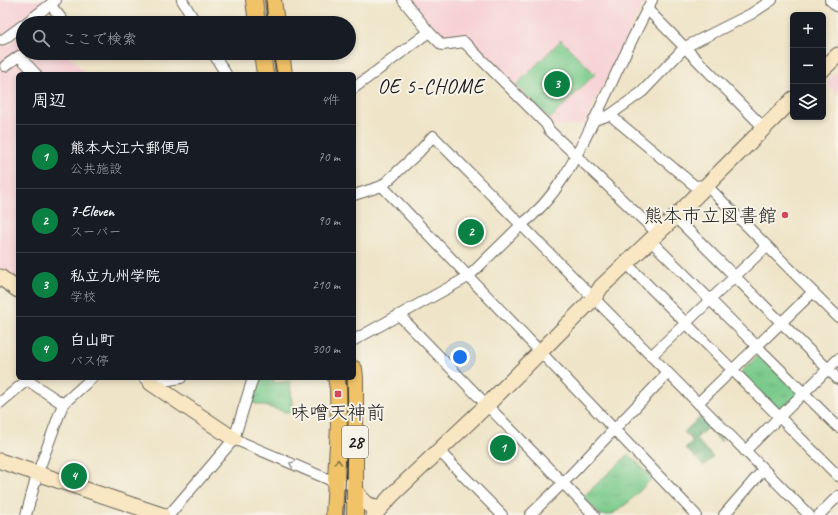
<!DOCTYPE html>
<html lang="ja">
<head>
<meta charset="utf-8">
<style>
	body { margin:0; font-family:Caveat,"Klee One",sans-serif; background:#242831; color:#f1f3f6 }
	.controls { position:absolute; right:12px; top:12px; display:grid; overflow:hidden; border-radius:6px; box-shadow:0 2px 6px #0003 }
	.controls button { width:36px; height:36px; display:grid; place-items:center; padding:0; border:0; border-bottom:1px solid #363941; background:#171b24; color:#f1f3f6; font:20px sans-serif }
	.you { position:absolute; left:460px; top:357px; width:14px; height:14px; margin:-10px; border:3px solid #fff; border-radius:50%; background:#1a73e8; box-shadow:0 0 0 6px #1a73e833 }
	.badge { display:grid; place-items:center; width:26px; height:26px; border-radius:50%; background:#0b8043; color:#fff; font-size:13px; font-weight:700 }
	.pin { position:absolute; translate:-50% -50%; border:2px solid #fff; box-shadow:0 1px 4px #0006 }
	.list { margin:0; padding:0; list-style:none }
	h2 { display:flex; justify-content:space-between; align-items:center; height:52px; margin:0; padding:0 16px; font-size:17px }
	h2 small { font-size:13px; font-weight:400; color:#9ea1a6 }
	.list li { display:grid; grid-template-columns:26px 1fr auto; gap:12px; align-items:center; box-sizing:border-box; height:64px; padding:0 16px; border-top:1px solid #363941 }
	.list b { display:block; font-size:15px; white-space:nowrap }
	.list p { margin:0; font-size:13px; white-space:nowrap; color:#9ea1a6 }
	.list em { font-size:13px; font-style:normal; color:#9ea1a6 }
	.icon { flex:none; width:22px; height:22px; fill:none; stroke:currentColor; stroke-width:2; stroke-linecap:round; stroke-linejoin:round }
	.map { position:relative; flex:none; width:838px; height:515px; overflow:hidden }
	.search { position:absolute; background:#171b24; box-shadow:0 2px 6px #0003; left:16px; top:16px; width:340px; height:44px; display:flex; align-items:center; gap:10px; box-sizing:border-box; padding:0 14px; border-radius:22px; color:#9ea1a6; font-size:15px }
	.panel { position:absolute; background:#171b24; box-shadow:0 2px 6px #0003; left:16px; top:72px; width:340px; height:308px; border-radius:6px }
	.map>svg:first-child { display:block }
	.built { fill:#f7cfd4 }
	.grass { fill:url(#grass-tufts); stroke:#4c7454 }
	.forest { fill:url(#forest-firs); stroke:#40664a }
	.pitch { fill:#7bcb8c; stroke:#4c7454 }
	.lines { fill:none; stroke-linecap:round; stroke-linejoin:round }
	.street-casing { stroke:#666258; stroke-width:12 }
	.secondary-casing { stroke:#666258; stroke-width:17 }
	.primary-casing { stroke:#666258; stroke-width:18 }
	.street { stroke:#fff; stroke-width:10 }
	.secondary { stroke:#f9e7c3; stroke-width:15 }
	.primary { stroke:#f1c369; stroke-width:16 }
	.tram { stroke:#1c1c1c; stroke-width:1 }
	.oneway { stroke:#867042 }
	.oneway2 { stroke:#999 }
	.poi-dot { fill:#d1495b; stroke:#f7f3e8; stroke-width:1.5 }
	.labels { text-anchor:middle; stroke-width:4; stroke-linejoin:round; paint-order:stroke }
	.shield { fill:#f7f3e8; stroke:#5e5c59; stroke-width:1 }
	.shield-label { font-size:18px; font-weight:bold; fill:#1c1c1c }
	.poi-label { font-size:19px; fill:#1c1c1c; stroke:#f7f3e8; text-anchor:end }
	.neighbourhood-label { font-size:20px; letter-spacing:1px; fill:#1c1c1c; stroke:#f7f3e8 }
</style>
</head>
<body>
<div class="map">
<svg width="838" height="515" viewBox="0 0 838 515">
	<defs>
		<pattern id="grass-tufts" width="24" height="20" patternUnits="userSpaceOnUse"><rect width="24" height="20" fill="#7bcb8c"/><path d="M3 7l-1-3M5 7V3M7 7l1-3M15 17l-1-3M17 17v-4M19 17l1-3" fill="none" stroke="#6aae78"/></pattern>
		<pattern id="forest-firs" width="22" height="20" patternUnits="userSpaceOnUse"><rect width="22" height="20" fill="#64af78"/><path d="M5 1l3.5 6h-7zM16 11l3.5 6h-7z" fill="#528e62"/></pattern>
	</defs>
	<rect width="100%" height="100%" fill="#f7f3e8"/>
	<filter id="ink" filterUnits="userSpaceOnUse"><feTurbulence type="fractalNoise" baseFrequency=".025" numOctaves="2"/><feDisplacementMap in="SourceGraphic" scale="8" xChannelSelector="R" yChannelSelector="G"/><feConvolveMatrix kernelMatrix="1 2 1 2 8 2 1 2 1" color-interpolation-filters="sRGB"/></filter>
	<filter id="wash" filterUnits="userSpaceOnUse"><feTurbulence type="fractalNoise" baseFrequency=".012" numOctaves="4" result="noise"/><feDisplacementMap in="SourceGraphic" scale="16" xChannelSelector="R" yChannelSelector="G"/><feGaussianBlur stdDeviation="0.9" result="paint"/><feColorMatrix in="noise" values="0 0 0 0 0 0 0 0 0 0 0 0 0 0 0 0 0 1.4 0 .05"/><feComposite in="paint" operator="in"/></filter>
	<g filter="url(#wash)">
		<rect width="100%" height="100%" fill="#efe4c7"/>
		<g class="built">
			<polygon points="0,0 53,0 0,39"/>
			<polygon points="407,0 645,0 584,124 555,127 468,43 460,37 448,42 441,40"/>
			<polygon points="23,33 23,53 67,53 86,74 18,74 18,283 0,270 0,47 10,43"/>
			<polygon points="838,70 838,95 826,83"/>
		</g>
		<g class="grass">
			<polygon points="759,354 799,394 780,413 741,372"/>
			<polygon points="257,378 273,378 275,383 290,381 293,414 250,402"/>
			<polygon points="629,454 652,478 630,501 611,515 600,515 583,497"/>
		</g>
		<polygon class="forest" points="700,417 722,440 721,442 707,428 696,439 713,457 704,466 685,448 693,441 684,432"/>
		<polygon class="pitch" points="561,40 595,74 550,119 516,85"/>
	</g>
	<g filter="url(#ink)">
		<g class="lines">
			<g class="street-casing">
				<g id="street">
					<polyline points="182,0 196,23"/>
					<polyline points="403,0 429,32"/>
					<polyline points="830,0 838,7"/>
					<polyline points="53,8 65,23"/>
					<polyline points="647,9 764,128"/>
					<polyline points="26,23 56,0"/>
					<polyline points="0,40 4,39 23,25"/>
					<polyline points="213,53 226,74"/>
					<polyline points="5,66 19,56 36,74"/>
					<polyline points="354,88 429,32 442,45 464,42 546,124 549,130 657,233"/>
					<polyline points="610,115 642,92 685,47 751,14 772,0"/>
					<polyline points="594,120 610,115 695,186 706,185 838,317"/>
					<polyline points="382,186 696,515"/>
					<polyline points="354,195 382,186 419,152 433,136 809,515"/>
					<polyline points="675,217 838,379"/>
					<polyline points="650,240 838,427"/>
					<polyline points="626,263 838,476"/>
					<polyline points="400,316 594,515"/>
					<path d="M 354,340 L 468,277 L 521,225 C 559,197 579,151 599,110 C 616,73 633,36 652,0"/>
					<polyline points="651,356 767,246"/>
					<polyline points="144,378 151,383 181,378"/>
					<polyline points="0,403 27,380 63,404"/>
					<polyline points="698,403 813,292"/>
					<polyline points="234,439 337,483 355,484"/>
					<polyline points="439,451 502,515"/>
					<polyline points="745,451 838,359"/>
					<polyline points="26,515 37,475 63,404 92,378"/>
					<polyline points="169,515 234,439 253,378"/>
					<polyline points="530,515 563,483 668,373"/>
					<polyline points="724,515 763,470"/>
					<polyline points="819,515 838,496"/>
				</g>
			</g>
			<g class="secondary-casing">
				<g id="secondary">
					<polyline points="823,69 838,55"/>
					<polyline points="0,277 18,290"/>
					<polyline points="151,383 234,439"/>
					<polyline points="0,461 162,515"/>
					<path d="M 355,489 C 362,501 367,507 380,507"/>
					<polyline points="374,515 392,495 487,405 594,298 601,287 675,217 793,99"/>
				</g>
			</g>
			<g class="primary-casing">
				<g id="primary">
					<polyline points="254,0 257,23"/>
					<polyline points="273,0 276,23"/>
					<polyline points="262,53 265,74"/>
					<polyline points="281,53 284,74"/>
					<polyline points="354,369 355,378 355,515"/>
					<polyline points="334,515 339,426 338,388 336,378"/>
				</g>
			</g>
			<use href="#street" class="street"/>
			<use href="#secondary" class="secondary"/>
			<use href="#primary" class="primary"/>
			<g class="tram">
				<polyline points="266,0 268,23"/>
				<polyline points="273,53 277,74"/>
				<polyline points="344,515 348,418 347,378"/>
			</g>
		</g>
		<defs><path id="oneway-chevron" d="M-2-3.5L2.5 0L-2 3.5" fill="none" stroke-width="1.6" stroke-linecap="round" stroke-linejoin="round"/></defs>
		<use class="oneway" href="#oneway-chevron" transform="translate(338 462) rotate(-88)"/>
		<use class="oneway2" href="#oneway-chevron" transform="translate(292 464) rotate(-157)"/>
	</g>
	<g class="poi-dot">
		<circle cx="785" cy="215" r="4"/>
		<rect x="334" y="390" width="8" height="8" rx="2"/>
	</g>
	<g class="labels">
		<rect class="shield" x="342" y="426" width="26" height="32" rx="3"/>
		<g class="shield-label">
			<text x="355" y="448">28</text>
		</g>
		<g class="poi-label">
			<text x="777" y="222">熊本市立図書館</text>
			<text x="338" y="419" text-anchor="middle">味噌天神前</text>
		</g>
		<g class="neighbourhood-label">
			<text x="431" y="93">OE 5-CHOME</text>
		</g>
	</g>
</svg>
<div class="controls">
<button>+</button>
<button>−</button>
<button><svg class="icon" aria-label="layers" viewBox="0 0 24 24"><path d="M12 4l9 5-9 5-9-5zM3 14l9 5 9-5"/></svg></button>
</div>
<div class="you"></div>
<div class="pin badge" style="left:503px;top:448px">1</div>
<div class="pin badge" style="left:471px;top:232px">2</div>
<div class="pin badge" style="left:557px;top:84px">3</div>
<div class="pin badge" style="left:74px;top:476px">4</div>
<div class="search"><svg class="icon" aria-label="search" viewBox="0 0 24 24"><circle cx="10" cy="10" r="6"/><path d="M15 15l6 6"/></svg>ここで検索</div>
<section class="panel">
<h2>周辺<small>4件</small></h2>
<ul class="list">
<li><span class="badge">1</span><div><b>熊本大江六郵便局</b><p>公共施設</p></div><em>70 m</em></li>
<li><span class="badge">2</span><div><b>7-Eleven</b><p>スーパー</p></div><em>90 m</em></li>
<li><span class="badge">3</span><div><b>私立九州学院</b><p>学校</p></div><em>210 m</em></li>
<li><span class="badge">4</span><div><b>白山町</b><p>バス停</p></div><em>300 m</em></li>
</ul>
</section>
</div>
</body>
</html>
